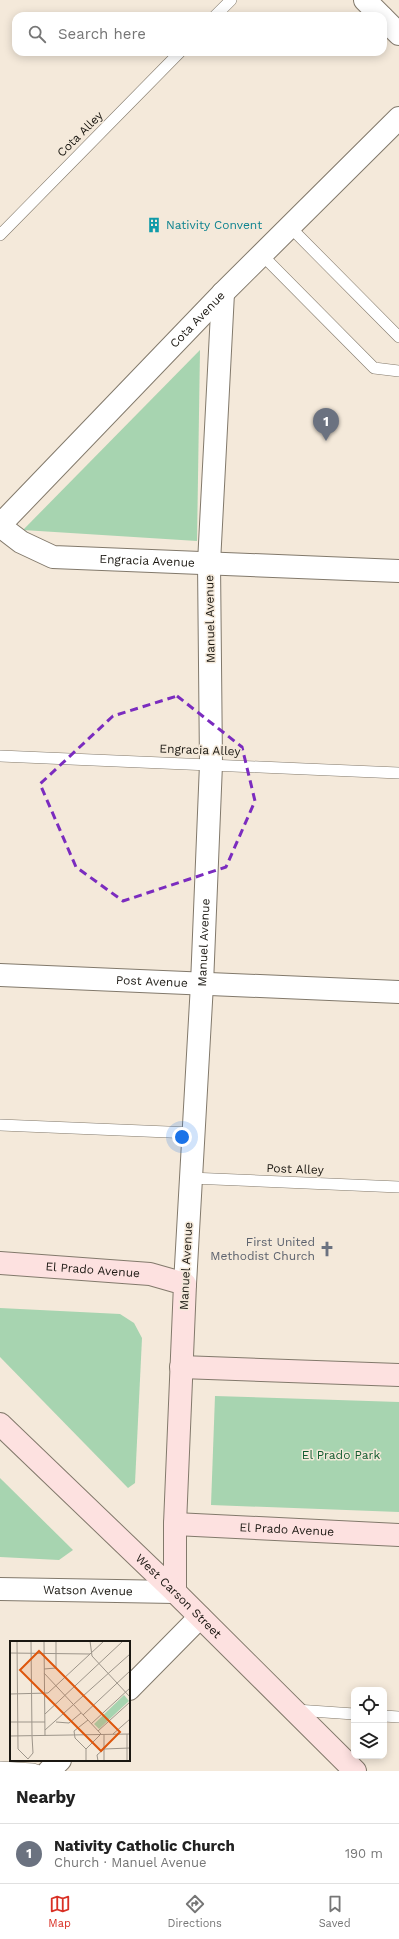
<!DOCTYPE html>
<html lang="en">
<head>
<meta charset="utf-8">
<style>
	body { margin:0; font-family:"Work Sans",sans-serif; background:#f2f2f2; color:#222 }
	.controls { position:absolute; right:12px; bottom:12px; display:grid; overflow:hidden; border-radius:8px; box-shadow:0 2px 10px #0003 }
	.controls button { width:36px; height:36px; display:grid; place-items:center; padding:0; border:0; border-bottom:1px solid #e0e0e0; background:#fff; color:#222; font:20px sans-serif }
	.you { position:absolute; left:182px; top:1137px; width:14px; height:14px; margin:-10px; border:3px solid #fff; border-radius:50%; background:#1a73e8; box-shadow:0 0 0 6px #1a73e833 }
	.badge { display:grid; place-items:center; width:26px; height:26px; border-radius:50%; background:#d93025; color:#fff; font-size:13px; font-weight:700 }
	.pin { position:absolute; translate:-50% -33px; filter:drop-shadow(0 1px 2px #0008) }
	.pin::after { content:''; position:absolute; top:21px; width:14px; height:12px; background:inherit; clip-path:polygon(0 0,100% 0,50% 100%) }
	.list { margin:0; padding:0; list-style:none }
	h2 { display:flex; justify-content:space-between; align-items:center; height:52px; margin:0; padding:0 16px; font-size:17px }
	h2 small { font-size:13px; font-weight:400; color:#767676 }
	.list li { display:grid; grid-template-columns:26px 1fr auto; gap:12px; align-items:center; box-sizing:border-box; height:60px; padding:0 16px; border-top:1px solid #e0e0e0 }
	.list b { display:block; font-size:15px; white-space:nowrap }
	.list p { margin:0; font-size:13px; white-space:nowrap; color:#767676 }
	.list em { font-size:13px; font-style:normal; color:#767676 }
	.icon { flex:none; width:22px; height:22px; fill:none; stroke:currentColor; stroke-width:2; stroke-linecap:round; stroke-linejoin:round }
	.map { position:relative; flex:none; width:399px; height:1771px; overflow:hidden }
	.search { position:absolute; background:#fff; box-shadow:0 2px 10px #0003; left:12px; right:12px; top:12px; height:44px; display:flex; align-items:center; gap:10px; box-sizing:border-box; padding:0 14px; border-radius:12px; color:#767676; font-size:15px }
	.sheet { height:112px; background:#fff }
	nav { display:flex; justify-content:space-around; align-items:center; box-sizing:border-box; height:56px; border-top:1px solid #e0e0e0; background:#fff; font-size:11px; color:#767676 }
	nav a { display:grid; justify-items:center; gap:2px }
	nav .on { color:#d93025 }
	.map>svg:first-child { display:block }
	.green { fill:#a7d4b0 }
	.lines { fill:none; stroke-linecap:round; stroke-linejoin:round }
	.lane-casing { stroke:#82796b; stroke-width:12 }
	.street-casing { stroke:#82796b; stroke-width:24 }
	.secondary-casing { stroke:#82796b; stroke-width:24 }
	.lane { stroke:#fff; stroke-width:11 }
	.street { stroke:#fff; stroke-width:22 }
	.secondary { stroke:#fde1e0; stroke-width:22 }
	.marked { fill:none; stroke:#7b2cbf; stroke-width:3; stroke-dasharray:8 5; stroke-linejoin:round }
	.labels { text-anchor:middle; stroke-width:3; stroke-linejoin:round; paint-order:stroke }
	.street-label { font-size:12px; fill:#1a1711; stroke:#f4e9da }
	.culture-label { font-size:12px; fill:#0d838f; stroke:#f4e9da; text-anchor:start }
	.worship-label { font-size:12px; fill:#5b616d; stroke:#f4e9da; text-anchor:end }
	.park-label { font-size:12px; fill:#105a2d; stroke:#f4e9da }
	.inset-road { fill:none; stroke:#9d958a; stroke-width:1 }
	.view { fill:#de560c; fill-opacity:0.15; stroke:#de560c; stroke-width:2 }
	.inset-edge { fill:none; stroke:#1a1711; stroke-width:2 }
</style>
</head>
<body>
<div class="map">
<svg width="399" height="1771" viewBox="0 0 399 1771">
	<rect width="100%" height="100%" fill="#f4e9da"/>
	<g class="green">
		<polygon points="200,350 197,541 23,530"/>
		<polygon points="0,1308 120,1314 134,1323 142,1338 135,1483 128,1488 0,1357"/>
		<polygon points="215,1396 399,1402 399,1512 211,1505"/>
		<polygon points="0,1478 73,1550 59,1560 0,1557"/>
	</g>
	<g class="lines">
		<g class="lane-casing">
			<g id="lane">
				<polyline points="215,16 231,0"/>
				<polyline points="290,227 399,337"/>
				<polyline points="0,235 180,52"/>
				<polyline points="262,255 374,368 399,371"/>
				<polyline points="0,756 399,773"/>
				<polyline points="0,1125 192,1133"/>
				<polyline points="190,1178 399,1187"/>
				<polyline points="296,1710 354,1714"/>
				<polyline points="384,1716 399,1717"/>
				<polyline points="0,1767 33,1769 39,1771"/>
			</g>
		</g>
		<g class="street-casing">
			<g id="street">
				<polyline points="365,0 381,16"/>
				<polyline points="383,18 399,34"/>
				<path id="s1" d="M 0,525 L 223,293 L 399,118"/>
				<path id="s2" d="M 0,526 L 21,542 L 53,557 L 399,571"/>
				<path id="s3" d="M 0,975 L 399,992"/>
				<path id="s4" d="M 185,1284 L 202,984 L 211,764 L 209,563 L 223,293"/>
				<path id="s5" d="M 0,1589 L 175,1592"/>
				<polyline points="129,1689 200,1617"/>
				<polyline points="49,1771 60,1760"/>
			</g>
		</g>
		<g class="secondary-casing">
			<g id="secondary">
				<path id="s6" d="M 0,1263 L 150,1274 L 185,1284 L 175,1524 L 175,1592"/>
				<polyline points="181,1367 399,1375"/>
				<path id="s7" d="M 0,1424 L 175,1592 L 355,1771"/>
				<path id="s8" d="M 175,1524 L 399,1535"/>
			</g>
		</g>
		<use href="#lane" class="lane"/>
		<use href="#street" class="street"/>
		<use href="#secondary" class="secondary"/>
	</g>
	<path class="marked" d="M 177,696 L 242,747 L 255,801 L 226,867 L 123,901 L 76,867 L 40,784 L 113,716 Z"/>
	<defs>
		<g id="building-bare" transform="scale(1.2)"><path d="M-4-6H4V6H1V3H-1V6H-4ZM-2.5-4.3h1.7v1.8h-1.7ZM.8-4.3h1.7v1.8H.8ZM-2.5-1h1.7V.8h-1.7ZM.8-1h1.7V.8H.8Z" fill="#0f9aa8" stroke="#f4e9da" stroke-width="2.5" paint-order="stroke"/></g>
		<g id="church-bare" transform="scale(1.2)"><path d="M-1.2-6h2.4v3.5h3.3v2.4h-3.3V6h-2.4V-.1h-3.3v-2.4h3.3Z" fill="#6b7280" stroke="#f4e9da" stroke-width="2.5" paint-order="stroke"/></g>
	</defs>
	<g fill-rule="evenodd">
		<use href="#building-bare" x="154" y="225"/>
		<use href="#church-bare" x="327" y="1249"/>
	</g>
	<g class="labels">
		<g class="street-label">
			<text transform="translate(80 134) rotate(-45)" y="4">Cota Alley</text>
			<text dy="4" stroke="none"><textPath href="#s1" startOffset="285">Cota Avenue</textPath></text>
			<text dy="4" stroke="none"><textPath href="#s2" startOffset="156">Engracia Avenue</textPath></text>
			<text transform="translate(210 619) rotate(-91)" y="4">Manuel Avenue</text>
			<text transform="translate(200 750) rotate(2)" y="4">Engracia Alley</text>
			<text dy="4" stroke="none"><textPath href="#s4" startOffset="342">Manuel Avenue</textPath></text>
			<text dy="4" stroke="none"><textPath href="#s3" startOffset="152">Post Avenue</textPath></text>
			<text transform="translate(295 1169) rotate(2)" y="4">Post Alley</text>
			<text transform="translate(186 1266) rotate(-87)" y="4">Manuel Avenue</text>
			<text dy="4" stroke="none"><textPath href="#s6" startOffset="93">El Prado Avenue</textPath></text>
			<text dy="4" stroke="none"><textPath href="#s8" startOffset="112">El Prado Avenue</textPath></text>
			<text dy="4" stroke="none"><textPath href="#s5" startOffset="88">Watson Avenue</textPath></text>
			<text dy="4" stroke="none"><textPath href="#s7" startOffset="248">West Carson Street</textPath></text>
		</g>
		<g class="culture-label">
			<text x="166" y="229">Nativity Convent</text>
		</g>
		<g class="worship-label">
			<text x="315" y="1246">First United<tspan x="315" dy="14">Methodist Church</tspan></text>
		</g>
		<g class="park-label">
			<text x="341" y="1459">El Prado Park</text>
		</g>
	</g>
	<g transform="translate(10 1641)">
		<rect width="120" height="120" fill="#f4e9da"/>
		<path d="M 114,54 L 119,60 L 89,88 L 84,83 Z" fill="#a7d4b0"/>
		<path class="inset-road" d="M 7,0 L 8,108 L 18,118 L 23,112 L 22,95M 21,0 L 22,94M 34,0 L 35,95M 80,0 L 82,15 L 120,56M 0,12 L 80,13M 34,28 L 46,27 L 46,0M 34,32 L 91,93 L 76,108 L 76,120M 0,53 L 38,52 L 94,0M 35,73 L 113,0M 73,74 L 120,30M 0,81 L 35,81M 46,81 L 59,82 L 71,72M 81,83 L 120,47M 35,89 L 120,13M 88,90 L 120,61M 103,93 L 120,78M 117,93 L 117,120M 94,94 L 94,120M 0,95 L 120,93M 76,108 L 65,97 L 64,90 L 78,79M 88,120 L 87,114 L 94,108 L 120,107"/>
		<path class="view" d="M 29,10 L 110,91 L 91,110 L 10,29 Z"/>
		<rect width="120" height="120" class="inset-edge"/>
	</g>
</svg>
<div class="controls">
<button><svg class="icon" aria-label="locate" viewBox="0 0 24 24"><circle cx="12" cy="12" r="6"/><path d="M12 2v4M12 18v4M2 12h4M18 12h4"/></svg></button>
<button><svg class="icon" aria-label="layers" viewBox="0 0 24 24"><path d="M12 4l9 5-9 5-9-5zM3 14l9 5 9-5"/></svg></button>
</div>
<div class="you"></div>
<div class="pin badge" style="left:326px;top:441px;background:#6b7280">1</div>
<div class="search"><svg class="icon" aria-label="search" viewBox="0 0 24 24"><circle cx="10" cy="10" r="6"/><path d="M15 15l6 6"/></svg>Search here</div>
</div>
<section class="sheet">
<h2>Nearby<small></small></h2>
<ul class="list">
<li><span class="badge" style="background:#6b7280">1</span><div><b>Nativity Catholic Church</b><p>Church · Manuel Avenue</p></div><em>190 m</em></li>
</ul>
</section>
<nav>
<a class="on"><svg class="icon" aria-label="map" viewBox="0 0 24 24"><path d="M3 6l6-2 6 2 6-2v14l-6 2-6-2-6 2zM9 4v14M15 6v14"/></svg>Map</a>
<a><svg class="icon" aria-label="directions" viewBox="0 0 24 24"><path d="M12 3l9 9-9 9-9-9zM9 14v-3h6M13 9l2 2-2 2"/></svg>Directions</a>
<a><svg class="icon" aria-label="saved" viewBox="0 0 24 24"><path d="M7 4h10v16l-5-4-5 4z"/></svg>Saved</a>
</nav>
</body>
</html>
